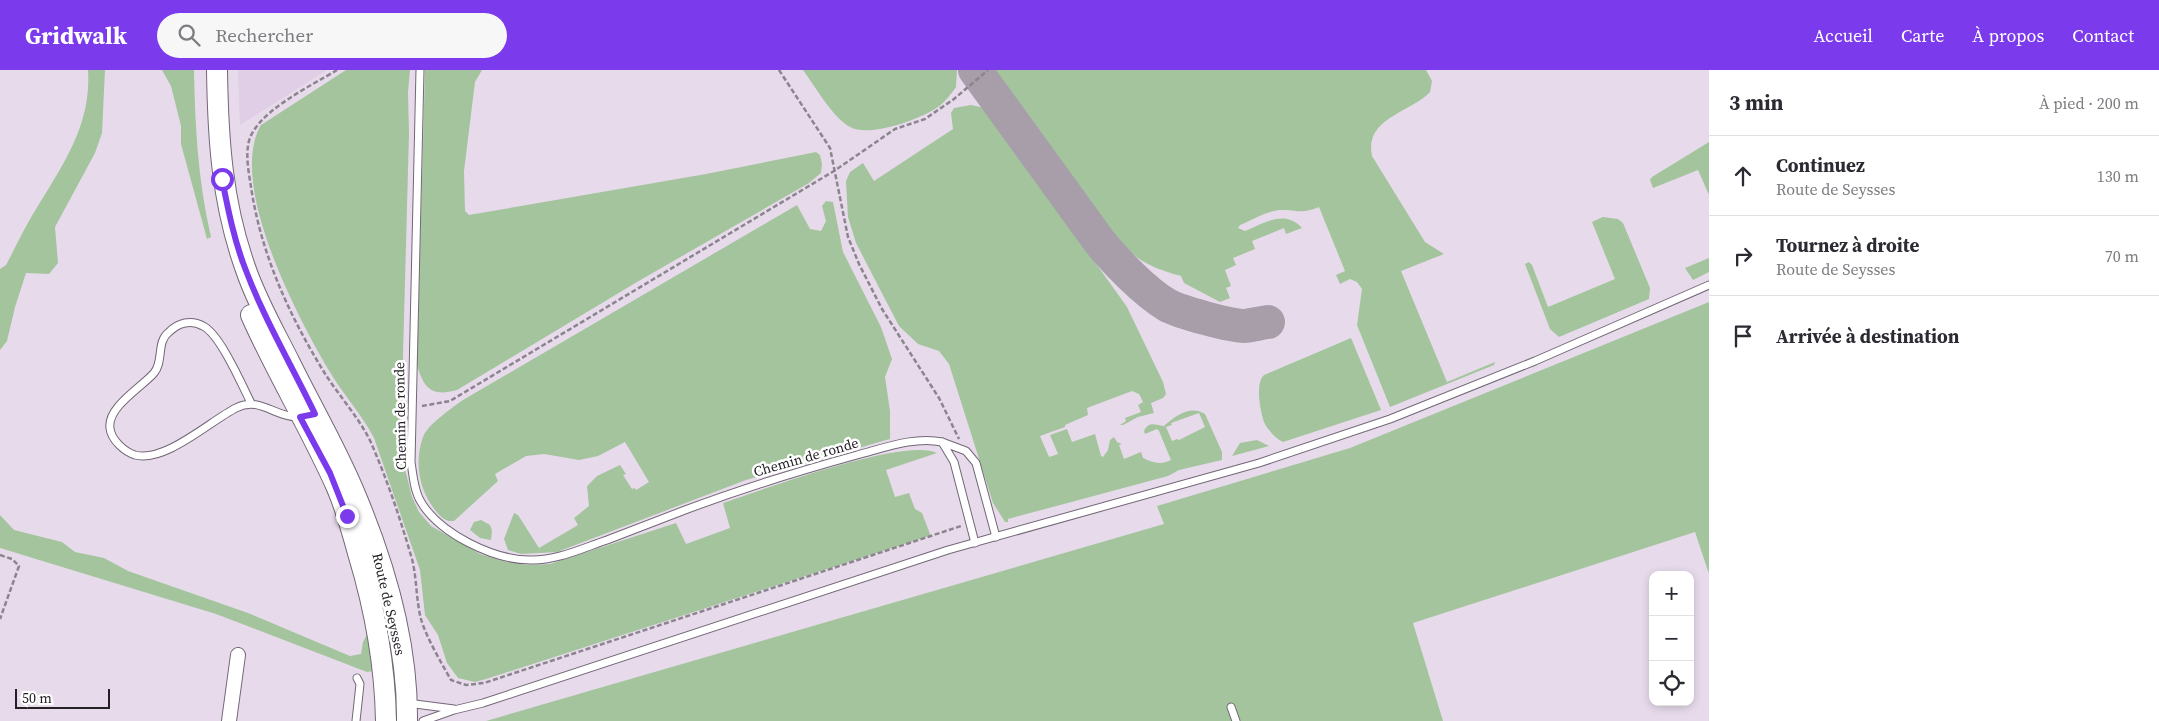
<!DOCTYPE html>
<html lang="fr">
<head>
<meta charset="utf-8">
<style>
	body { margin:0; font-family:"Source Serif 4",serif; background:#f7f7f7; color:#2b2b33 }
	.controls { position:absolute; right:15px; bottom:15px; display:grid; overflow:hidden; border-radius:10px; box-shadow:0 2px 8px #0003 }
	.controls button { width:45px; height:45px; display:grid; place-items:center; padding:0; border:0; border-bottom:1px solid #e1e1e2; background:#fff; color:#2b2b33; font:25px sans-serif }
	.scale { position:absolute; left:15px; bottom:12px; width:95px; box-sizing:border-box; padding-left:5px; border:2px solid #242026; border-top:0; font-size:14px; line-height:18px; white-space:nowrap; color:#242026; -webkit-text-stroke:4px #fff; paint-order:stroke }
	.stop { position:absolute; width:15px; height:15px; margin:-11px; border:4px solid #7c3aed; border-radius:50%; background:#fff }
	.stop.end { background:#7c3aed; border-color:#fff; box-shadow:0 1px 5px #0008 }
	.list { margin:0; padding:0; list-style:none }
	h2 { display:flex; justify-content:space-between; align-items:center; height:65px; margin:0; padding:0 20px; font-size:21px }
	h2 small { font-size:16px; font-weight:400; color:#7c7c81 }
	.list li { display:grid; grid-template-columns:32px 1fr auto; gap:15px; align-items:center; box-sizing:border-box; height:80px; padding:0 20px; border-top:1px solid #e1e1e2 }
	.list b { display:block; font-size:19px; white-space:nowrap }
	.list p { margin:0; font-size:16px; white-space:nowrap; color:#7c7c81 }
	.list em { font-size:16px; font-style:normal; color:#7c7c81 }
	.icon { flex:none; width:28px; height:28px; fill:none; stroke:currentColor; stroke-width:2; stroke-linecap:round; stroke-linejoin:round }
	.map { position:relative; flex:none; width:1709px; height:651px; overflow:hidden }
	header { display:flex; align-items:center; gap:30px; box-sizing:border-box; height:70px; padding:0 25px; background:#7c3aed; color:#fff }
	header strong { font-size:24px }
	nav { display:flex; gap:28px; margin-inline-start:auto; font-size:18px }
	.search { width:350px; height:45px; background:#f7f7f7; display:flex; align-items:center; gap:12px; box-sizing:border-box; padding:0 18px; border-radius:28px; color:#7c7c81; font-size:19px }
	main { display:flex }
	aside { flex:1; background:#fff }
	.map>svg:first-child { display:block }
	.built { fill:#dfcee5 }
	.green { fill:#a3c49d; fill-rule:evenodd }
	.lines { fill:none; stroke-linecap:round; stroke-linejoin:round }
	.taxiway { stroke:#a79eaa; stroke-width:34 }
	.service-casing { stroke:#726776; stroke-width:9 }
	.minor-casing { stroke:#726776; stroke-width:16 }
	.secondary-casing { stroke:#726776; stroke-width:22 }
	.path { stroke:#8c848f; stroke-width:2.5; stroke-dasharray:5 2.5; stroke-linecap:butt }
	.service { stroke:#fff; stroke-width:7 }
	.minor { stroke:#fff; stroke-width:14 }
	.secondary { stroke:#fff; stroke-width:20 }
	.route { stroke:#7c3aed; stroke-width:6 }
	.labels { text-anchor:middle; stroke-width:5; stroke-linejoin:round; paint-order:stroke }
	.street-label { font-size:14px; fill:#242026; stroke:#fff }
</style>
</head>
<body>
<header>
<strong>Gridwalk</strong>
<div class="search"><svg class="icon" aria-label="search" viewBox="0 0 24 24"><circle cx="10" cy="10" r="6"/><path d="M15 15l6 6"/></svg>Rechercher</div>
<nav><a>Accueil</a><a>Carte</a><a>À propos</a><a>Contact</a></nav>
</header>
<main>
<div class="map">
<svg width="1709" height="651" viewBox="0 0 1709 651">
	<rect width="100%" height="100%" fill="#e7dbeb"/>
	<polygon class="built" points="238,0 327,0 240,55"/>
	<g class="green">
		<path d="M 88,0 L 105,0 L 102,63 L 95,83 L 55,157 L 58,193 L 49,204 L 26,203 L 15,237 L 7,271 L 0,280 L 0,199 L 6,195 C 14,180 21,165 29,151 C 57,102 92,60 88,0 Z"/>
		<path d="M 162,0 L 194,0 C 195,56 198,112 211,167 L 207,169 L 181,74 L 181,56 L 171,16 Z"/>
		<path d="M 346,0 L 410,0 L 408,22 L 409,63 L 403,286 L 405,399 L 412,427 L 419,442 L 431,456 L 480,484 L 506,492 L 527,495 L 550,494 L 676,453 L 686,474 L 730,458 L 723,433 C 762,420 905,367 937,383 L 886,400 L 895,427 L 909,423 L 915,439 L 922,443 L 930,464 L 929,466 L 486,609 L 475,612 L 458,608 L 447,593 L 438,565 L 425,545 L 420,500 L 374,368 C 361,343 342,323 328,299 C 297,246 227,113 261,55 Z"/>
		<path d="M 425,0 L 482,0 L 475,12 L 464,101 L 465,141 L 469,145 L 706,104 L 816,82 L 820,85 L 822,94 L 821,103 L 809,113 L 637,212 L 457,320 C 432,327 424,319 417,295 Z"/>
		<path d="M 803,0 L 957,0 L 956,17 C 951,24 945,32 938,37 C 921,49 869,68 850,57 C 833,48 815,16 803,0 Z"/>
		<path d="M 993,0 L 1426,0 L 1432,11 L 1430,22 C 1410,43 1364,48 1372,86 L 1425,172 L 1444,184 L 1401,201 L 1447,312 L 1495,292 L 1494,295 L 1390,337 L 1357,255 L 1362,219 L 1357,212 L 1350,209 L 1340,214 L 1336,205 L 1345,201 L 1319,137 C 1299,145 1299,139 1280,140 C 1267,141 1252,150 1240,155 L 1238,158 L 1245,161 C 1264,153 1285,139 1302,158 L 1286,164 L 1284,158 L 1252,171 L 1255,179 L 1233,188 L 1236,195 L 1225,200 L 1231,216 L 1226,218 L 1230,228 L 1220,232 L 1184,213 L 1181,206 C 1145,196 1134,189 1111,160 Z"/>
		<path d="M 971,35 L 985,38 L 1127,237 L 1163,312 L 1166,324 L 1163,328 L 1151,333 L 1154,343 L 1138,347 L 1123,355 L 1120,355 L 1126,351 L 1125,348 L 1141,342 L 1138,335 L 1143,332 L 1139,324 L 1132,321 L 1087,338 L 1088,345 L 1065,355 L 1065,357 L 1040,366 L 1049,387 L 1058,384 L 1050,365 L 1067,359 L 1072,372 L 1095,364 L 1101,386 L 1103,387 L 1108,380 L 1110,370 L 1114,367 L 1117,372 L 1122,374 L 1119,375 L 1124,389 L 1141,382 L 1143,388 C 1153,393 1161,395 1171,390 L 1159,361 L 1157,359 L 1145,364 L 1144,361 C 1149,351 1155,355 1164,356 C 1176,345 1191,335 1205,344 L 1222,382 L 1222,390 L 1179,400 L 1168,406 L 1008,449 L 1008,452 L 1005,452 L 993,433 L 949,294 L 939,281 L 918,274 L 899,256 L 856,173 L 848,147 L 846,111 L 850,102 L 863,93 L 874,111 L 953,59 L 951,43 L 954,38 ZM 1199,343 L 1205,357 L 1179,370 L 1177,369 L 1172,371 L 1166,357 L 1172,355 L 1171,353 Z"/>
		<polygon points="1709,72 1709,125 1698,100 1653,118 1650,110 1652,107"/>
		<path d="M 826,131 L 833,132 L 843,182 L 881,257 L 892,289 L 885,307 L 890,341 L 890,369 L 746,410 L 557,482 L 521,484 L 508,480 L 504,469 L 514,443 L 518,445 L 539,478 L 578,455 L 574,448 L 589,436 L 587,416 L 597,406 L 620,395 L 626,404 L 623,405 L 632,419 L 635,418 L 636,420 L 649,412 L 625,372 L 598,386 L 579,390 L 544,384 L 526,386 L 495,404 L 498,411 L 454,451 C 445,452 441,447 435,440 C 419,420 414,392 423,367 C 428,354 452,338 463,330 L 797,135 L 810,159 L 821,161 L 826,151 L 822,136 Z"/>
		<polygon points="1603,147 1618,149 1623,153 1650,218 1649,229 1559,267 1550,259 1525,194 1529,192 1532,195 1548,237 1615,209 1592,152"/>
		<polygon points="1709,188 1709,202 1693,210 1685,198"/>
		<polygon points="1709,232 1709,504 1695,462 1413,553 1443,651 486,651 1164,454 1157,436 1350,378"/>
		<path d="M 1351,268 L 1381,340 L 1283,372 C 1276,369 1267,359 1264,352 C 1260,340 1255,313 1264,305 Z"/>
		<polygon points="1257,370 1269,376 1232,386 1240,373"/>
		<polygon points="0,445 14,460 62,472 75,482 104,488 128,501 248,543 350,586 361,584 363,572 368,562 374,601 367,602 216,544 0,478"/>
		<polygon points="481,450 490,455 492,461 491,470 480,468 470,460 474,452"/>
	</g>
	<g class="lines">
		<path class="taxiway" d="M 975,0 L 1099,171 C 1115,191 1145,222 1167,235 C 1179,242 1231,256 1245,256 C 1253,255 1261,253 1268,252"/>
		<g class="service-casing">
			<g id="service">
				<path d="M 420,0 L 411,392 C 413,405 414,421 421,432 C 440,464 494,490 530,490 C 556,491 583,478 607,470 C 633,460 659,450 685,440 C 741,419 799,401 857,385 C 884,378 915,366 942,372"/>
				<path d="M 251,333 C 242,315 220,264 203,256 C 191,249 178,253 169,262 C 156,272 164,291 154,303 C 142,317 107,337 110,358 C 111,370 125,382 135,385 C 165,393 210,351 236,338 C 260,326 274,347 298,347"/>
				<polyline points="975,473 954,392 942,372 966,381 976,393 996,467"/>
				<polyline points="407,633 454,639"/>
				<polyline points="1231,637 1236,651"/>
				<polyline points="356,651 360,614 357,608"/>
				<polyline points="423,651 454,640 483,633 948,480 1259,393 1390,349 1535,291 1709,215"/>
			</g>
		</g>
		<g class="minor-casing">
			<polyline id="minor" points="229,651 238,585"/>
		</g>
		<g class="secondary-casing">
			<g id="secondary">
				<path d="M 217,0 C 218,69 222,132 245,197 C 256,230 274,261 290,293 C 311,336 337,380 355,424 C 385,495 408,574 407,651"/>
				<path d="M 251,245 C 277,304 311,359 337,418 C 346,439 352,461 358,483 C 375,539 385,593 386,651"/>
			</g>
		</g>
		<g class="path">
			<path d="M 337,0 C 311,16 251,44 248,76 C 246,89 249,104 251,117 C 261,184 289,245 324,302 C 338,325 362,351 372,375 C 388,412 401,451 412,489 C 417,509 416,530 421,549 C 426,567 442,594 451,610 L 466,615 L 484,613 L 961,456"/>
			<polyline points="779,0 830,78 848,167 859,194 882,239 939,328 959,369"/>
			<polyline points="422,336 450,331 834,101 895,59 925,49 954,29 988,0"/>
			<polyline points="0,485 12,489 19,496 0,549"/>
		</g>
		<use href="#service" class="service"/>
		<use href="#minor" class="minor"/>
		<use href="#secondary" class="secondary"/>
	</g>
	<g class="lines">
		<path class="route" d="M 222,109 C 228,139 234,170 245,198 C 264,249 292,296 315,344 L 300,347 L 330,403 L 347,446"/>
	</g>
	<g class="labels">
		<g class="street-label">
			<text transform="translate(400 346) rotate(-91)" y="5">Chemin de ronde</text>
			<text transform="translate(806 387) rotate(-16)" y="5">Chemin de ronde</text>
			<text transform="translate(389 534) rotate(77)" y="5">Route de Seysses</text>
		</g>
	</g>
</svg>
<div class="controls">
<button>+</button>
<button>−</button>
<button><svg class="icon" aria-label="locate" viewBox="0 0 24 24"><circle cx="12" cy="12" r="6"/><path d="M12 2v4M12 18v4M2 12h4M18 12h4"/></svg></button>
</div>
<div class="scale">50 m</div>
<div class="stop" style="left:222px;top:109px"></div>
<div class="stop end" style="left:347px;top:446px"></div>
</div>
<aside>
<h2>3 min<small>À pied · 200 m</small></h2>
<ul class="list">
<li><svg class="icon" aria-label="ahead" viewBox="0 0 24 24"><path d="M12 20V5M6 11l6-6 6 6"/></svg><div><b>Continuez</b><p>Route de Seysses</p></div><em>130 m</em></li>
<li><svg class="icon" aria-label="right" viewBox="0 0 24 24"><path d="M7 20v-9h11M14 6l5 5-5 5"/></svg><div><b>Tournez à droite</b><p>Route de Seysses</p></div><em>70 m</em></li>
<li><svg class="icon" aria-label="arrive" viewBox="0 0 24 24"><path d="M6 21V4h12l-3 4 3 4H6"/></svg><div><b>Arrivée à destination</b></div></li>
</ul>
</aside>
</main>
</body>
</html>
